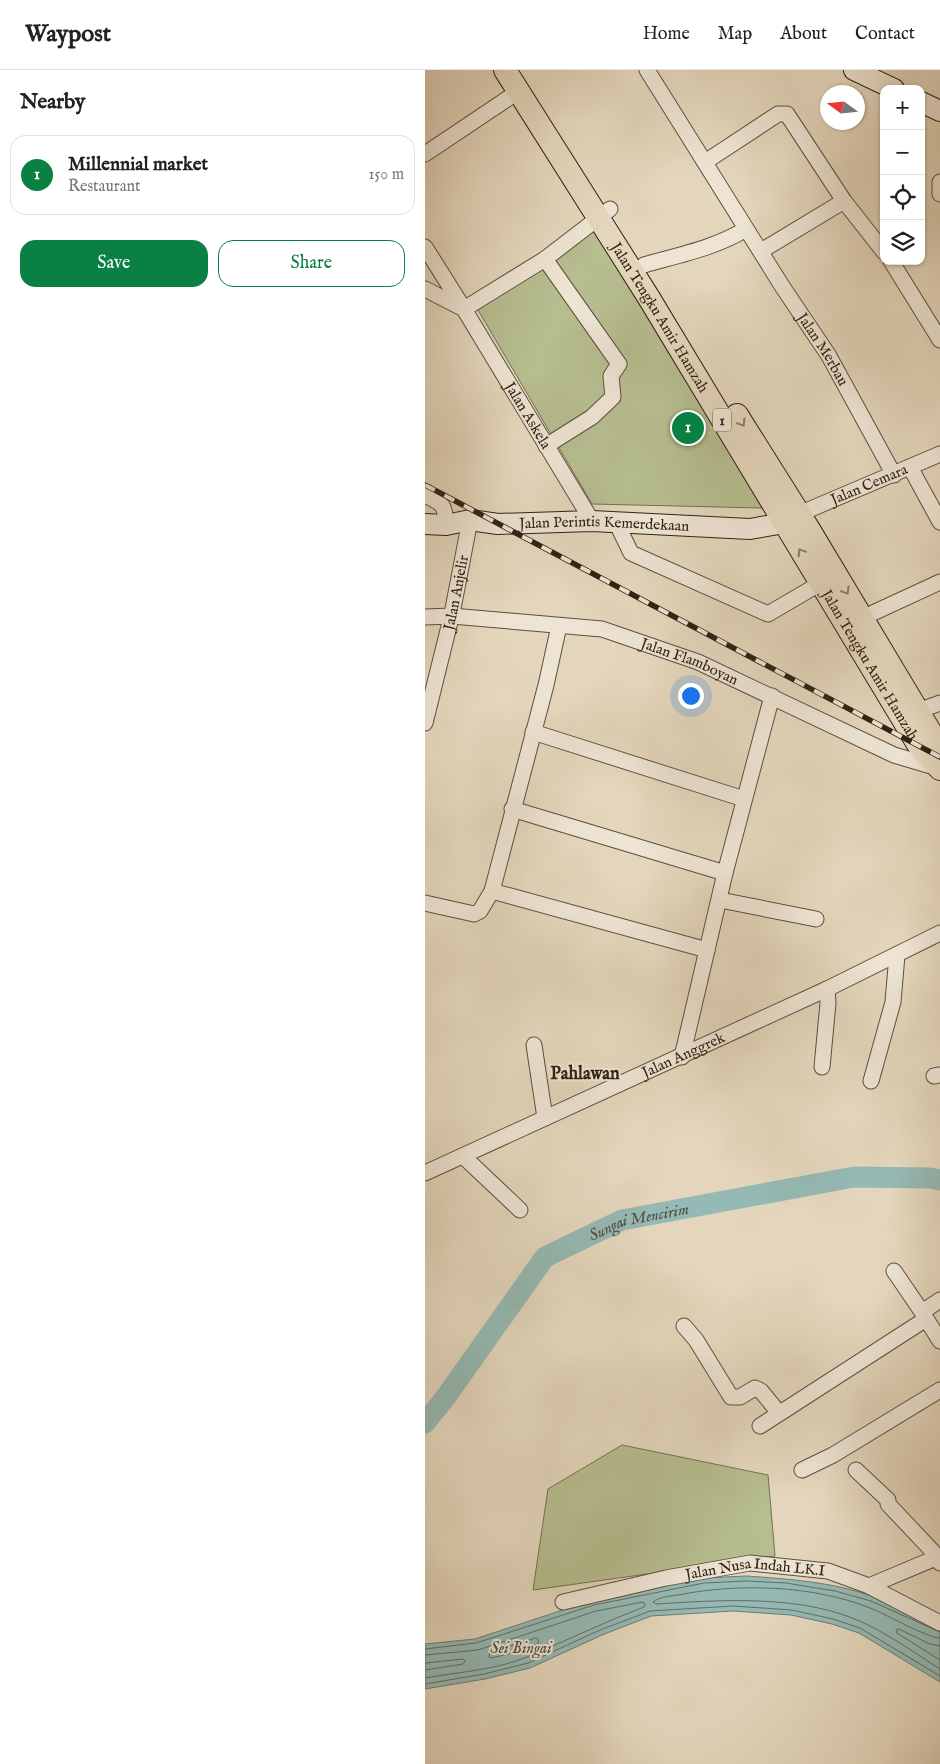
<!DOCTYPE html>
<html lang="en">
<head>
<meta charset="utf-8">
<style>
	body { margin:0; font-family:"IM FELL English",serif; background:#f2f2f2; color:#222 }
	.controls { position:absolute; right:15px; top:15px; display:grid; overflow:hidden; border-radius:10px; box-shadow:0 1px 4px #0004 }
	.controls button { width:45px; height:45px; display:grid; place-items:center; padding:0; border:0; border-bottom:1px solid #e0e0e0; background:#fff; color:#222; font:25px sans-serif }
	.compass { position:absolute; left:395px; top:15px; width:45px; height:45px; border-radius:50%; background:#fff; box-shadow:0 1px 4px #0004; rotate:285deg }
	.you { position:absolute; left:265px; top:625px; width:18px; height:18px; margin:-12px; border:4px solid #fff; border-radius:50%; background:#1a73e8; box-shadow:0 0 0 8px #1a73e833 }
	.badge { display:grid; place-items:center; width:32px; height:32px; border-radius:50%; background:#0b8043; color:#fff; font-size:16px; font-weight:700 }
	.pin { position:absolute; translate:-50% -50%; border:2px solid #fff; box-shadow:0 1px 5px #0006 }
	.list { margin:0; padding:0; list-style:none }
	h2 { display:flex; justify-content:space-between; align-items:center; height:65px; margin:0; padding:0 20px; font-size:21px }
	h2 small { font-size:16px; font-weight:400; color:#767676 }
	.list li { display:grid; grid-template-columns:32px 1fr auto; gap:15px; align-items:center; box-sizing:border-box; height:80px; margin:0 10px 10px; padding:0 10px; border:1px solid #e0e0e0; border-radius:15px }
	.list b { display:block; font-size:19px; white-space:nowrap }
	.list p { margin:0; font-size:16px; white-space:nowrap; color:#767676 }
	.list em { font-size:16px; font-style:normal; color:#767676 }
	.actions { display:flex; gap:10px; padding:15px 20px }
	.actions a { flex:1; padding:11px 0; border:1px solid #0b8043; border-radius:15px; text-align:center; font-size:18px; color:#0b8043 }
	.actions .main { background:#0b8043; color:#fff }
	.icon { flex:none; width:28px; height:28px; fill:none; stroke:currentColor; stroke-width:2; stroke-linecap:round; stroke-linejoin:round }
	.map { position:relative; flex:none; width:515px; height:1694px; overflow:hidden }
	header { display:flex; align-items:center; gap:30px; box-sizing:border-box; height:70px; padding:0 25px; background:#fff; border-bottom:1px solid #e0e0e0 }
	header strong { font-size:24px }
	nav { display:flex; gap:28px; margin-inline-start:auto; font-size:18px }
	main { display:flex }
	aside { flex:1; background:#fff }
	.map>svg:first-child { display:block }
	.green { fill:#b6bd8f; stroke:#727052 }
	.water { fill:#95b9b4; stroke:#6c7d74 }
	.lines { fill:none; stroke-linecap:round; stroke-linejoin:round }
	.shore { stroke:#626e64; stroke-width:1 }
	.river { stroke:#95b9b4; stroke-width:21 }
	.street-casing { stroke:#5c4f3e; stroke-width:17 }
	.secondary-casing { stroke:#2f2214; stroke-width:22 }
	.primary-casing { stroke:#2f2214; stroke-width:24 }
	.street { stroke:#ede4d3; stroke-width:15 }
	.secondary { stroke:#ede4d3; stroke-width:20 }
	.primary { stroke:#e4d6bc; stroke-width:22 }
	.rail-casing { stroke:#2f2214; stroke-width:5.5 }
	.rail { stroke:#ede4d3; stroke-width:4; stroke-dasharray:11; stroke-linecap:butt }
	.oneway { stroke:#8a7c68 }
	.labels { text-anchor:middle; stroke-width:4; stroke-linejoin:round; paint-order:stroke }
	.shield { fill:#ede4d3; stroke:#685c4d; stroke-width:1 }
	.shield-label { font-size:14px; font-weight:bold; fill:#2f2214 }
	.street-label { font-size:15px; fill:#2f2214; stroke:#ede4d3 }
	.water-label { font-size:16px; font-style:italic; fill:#4e4f44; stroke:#ede4d3 }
	.quarter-label { font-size:18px; font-weight:bold; fill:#2f2214; stroke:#ede4d3 }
</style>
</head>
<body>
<header>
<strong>Waypost</strong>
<nav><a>Home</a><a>Map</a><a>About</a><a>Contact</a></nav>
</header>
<main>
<aside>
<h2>Nearby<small></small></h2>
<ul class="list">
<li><span class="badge">1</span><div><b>Millennial market</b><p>Restaurant</p></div><em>150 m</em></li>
</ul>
<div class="actions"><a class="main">Save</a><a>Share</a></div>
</aside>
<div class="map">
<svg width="515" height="1694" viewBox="0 0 515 1694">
	<rect width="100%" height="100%" fill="#e4d6bc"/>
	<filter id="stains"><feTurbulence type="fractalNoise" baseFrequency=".004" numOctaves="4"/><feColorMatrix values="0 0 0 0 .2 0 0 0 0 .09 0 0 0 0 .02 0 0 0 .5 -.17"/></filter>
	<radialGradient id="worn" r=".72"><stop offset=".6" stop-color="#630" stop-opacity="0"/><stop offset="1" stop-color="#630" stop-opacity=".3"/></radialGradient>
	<g class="green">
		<polygon points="170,154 337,438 167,434 53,240"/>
		<polygon points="197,1375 343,1405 350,1486 108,1520 123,1419"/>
	</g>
	<path class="water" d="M 321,1506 C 364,1509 409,1512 449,1527 C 472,1536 494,1547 515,1558 L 515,1612 L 434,1563 L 407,1554 L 366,1545 L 308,1541 L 226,1546 L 177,1565 L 105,1598 L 60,1609 L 0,1619 L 0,1574 L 50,1569 L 168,1530 L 279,1508 Z"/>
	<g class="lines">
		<g class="shore">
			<polygon points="112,1568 114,1573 98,1580 67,1588 64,1587 65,1583"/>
			<path d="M 515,1568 C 502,1568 461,1544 445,1538 C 387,1515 314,1513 253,1525 C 245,1526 234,1527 228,1532 L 231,1534 C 296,1530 378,1524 439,1553 C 466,1566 490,1583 515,1599"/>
			<polyline points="515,1576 505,1574 474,1559 471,1560 472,1563 515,1590"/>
			<polyline points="0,1579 51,1573 169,1535 279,1513 321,1511 361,1513 410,1521 446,1531 515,1562"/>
			<path d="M 0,1585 L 53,1580 L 171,1541 L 218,1532 L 220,1534 L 219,1537 C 179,1552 141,1571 102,1587 C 71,1600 33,1602 0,1608"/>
			<polyline points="0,1593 38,1589 40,1591 38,1594 0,1600"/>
			<polyline points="0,1614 59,1604 103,1593 175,1560 225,1541 308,1536 367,1540 408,1549 435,1558 515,1606"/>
		</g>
		<path class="river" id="s1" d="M 0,1353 L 20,1328 L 120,1187 L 197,1150 L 429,1107 L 505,1108 L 515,1110"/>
		<g class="street-casing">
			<g id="street">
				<path id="s2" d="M 222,0 L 357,216 L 404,286 L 469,405"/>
				<polyline points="0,84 94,21"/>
				<polyline points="280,92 353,44 362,44 419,131 459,182"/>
				<polyline points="515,112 515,124"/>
				<polyline points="0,177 39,239 120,189 185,139"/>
				<polyline points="336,181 419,131"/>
				<polyline points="120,189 194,294 186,306 188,327 167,347 121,376"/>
				<polyline points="466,191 515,270"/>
				<path d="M 219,195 C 254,185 290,178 321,159"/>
				<path id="s3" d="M 0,219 L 39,239 L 167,451"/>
				<polyline points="485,397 515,452"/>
				<path d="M 0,425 C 18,434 20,434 21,455"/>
				<path id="s4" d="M 374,444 L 515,384"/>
				<polyline points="191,452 206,483 343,544 396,513"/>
				<path id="s5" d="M 0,547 L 27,546 L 177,559 L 273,592 L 469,685 L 513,698"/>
				<polyline points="437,548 515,512"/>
				<polyline points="493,641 515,633"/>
				<path id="s6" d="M 0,653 L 27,544 L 45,450"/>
				<polyline points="108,662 319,729"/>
				<polyline points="87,739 300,803"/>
				<polyline points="67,821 282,880"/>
				<polyline points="295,830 391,849"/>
				<polyline points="0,833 49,844 55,841 67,821 121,615 134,556"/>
				<polyline points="109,975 120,1048"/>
				<polyline points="257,987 300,803 347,626"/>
				<polyline points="397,997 403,933 402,919"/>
				<polyline points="509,1006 515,1005"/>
				<polyline points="446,1011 468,932 472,885"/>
				<polyline points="39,1087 95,1140"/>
				<path id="s7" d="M 0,1103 L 402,919 L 515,863"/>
				<polyline points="469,1201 497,1242"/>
				<polyline points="515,1230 497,1242 515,1271"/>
				<polyline points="259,1256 271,1270 306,1327 315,1327 330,1318 336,1321 354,1343"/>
				<polyline points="335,1356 501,1249"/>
				<polyline points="377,1400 408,1385 515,1320"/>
				<polyline points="431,1400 463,1430 463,1434 513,1487 515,1493"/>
				<polyline points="444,1516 513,1487"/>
				<path id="s8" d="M 138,1532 L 241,1508 L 325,1493 L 403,1501 L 444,1516 L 515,1553"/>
			</g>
		</g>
		<g class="secondary-casing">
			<g id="secondary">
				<polyline points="429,0 469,19"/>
				<polyline points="496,32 515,41"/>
				<path id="s9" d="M 0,454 L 21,455 L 45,450 L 73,454 L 167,451 L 325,459 L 359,453 L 372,445"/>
			</g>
		</g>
		<g class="primary-casing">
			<g id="primary">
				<path id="s10" d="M 80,0 L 224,228 L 494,676 L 515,699"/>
				<polyline points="312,345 385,461 515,678"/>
			</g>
		</g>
		<use href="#street" class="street"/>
		<use href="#secondary" class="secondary"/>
		<use href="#primary" class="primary"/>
		<g class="rail-casing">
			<polyline id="rail" points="0,415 515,687"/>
		</g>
		<use href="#rail" class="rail"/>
	</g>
	<defs><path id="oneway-chevron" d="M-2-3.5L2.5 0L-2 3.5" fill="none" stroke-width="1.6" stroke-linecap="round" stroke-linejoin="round" transform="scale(1.25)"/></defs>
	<g class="oneway">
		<use href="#oneway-chevron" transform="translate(317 353) rotate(58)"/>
		<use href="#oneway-chevron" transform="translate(376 482) rotate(-122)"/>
		<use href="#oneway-chevron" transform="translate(421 521) rotate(59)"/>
	</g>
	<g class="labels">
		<rect class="shield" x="288" y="338.5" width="18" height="23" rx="4"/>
		<g class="shield-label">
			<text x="297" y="355">1</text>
		</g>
		<g class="street-label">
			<text dy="5" stroke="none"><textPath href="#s10" startOffset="292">Jalan Tengku Amir Hamzah</textPath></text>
			<text dy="5" stroke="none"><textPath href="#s2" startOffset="330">Jalan Merbau</textPath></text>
			<text dy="5" stroke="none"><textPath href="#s3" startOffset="168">Jalan Askela</textPath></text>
			<text dy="5" stroke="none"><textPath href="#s4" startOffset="76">Jalan Cemara</textPath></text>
			<text dy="5" stroke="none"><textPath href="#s9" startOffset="180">Jalan Perintis Kemerdekaan</textPath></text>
			<text dy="5" stroke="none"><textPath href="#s6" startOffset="134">Jalan Anjelir</textPath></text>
			<text dy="5" stroke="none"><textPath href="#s5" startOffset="271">Jalan Flamboyan</textPath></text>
			<text dy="5" stroke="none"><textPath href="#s10" startOffset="698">Jalan Tengku Amir Hamzah</textPath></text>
			<text dy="5" stroke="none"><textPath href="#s7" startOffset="284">Jalan Anggrek</textPath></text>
			<text dy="5" stroke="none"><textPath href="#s8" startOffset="196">Jalan Nusa Indah LK.I</textPath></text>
		</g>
		<g class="water-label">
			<text dy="6" stroke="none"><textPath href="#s1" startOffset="306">Sungai Mencirim</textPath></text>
			<text x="96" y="1583">Sei Bingai</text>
		</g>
		<g class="quarter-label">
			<text x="160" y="1009">Pahlawan</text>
		</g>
	</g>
	<rect width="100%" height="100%" filter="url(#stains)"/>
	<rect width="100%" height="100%" fill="url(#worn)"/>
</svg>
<div class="controls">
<button>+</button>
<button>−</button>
<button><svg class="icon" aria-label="locate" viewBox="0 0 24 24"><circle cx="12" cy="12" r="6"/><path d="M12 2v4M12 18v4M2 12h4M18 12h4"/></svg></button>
<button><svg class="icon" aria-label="layers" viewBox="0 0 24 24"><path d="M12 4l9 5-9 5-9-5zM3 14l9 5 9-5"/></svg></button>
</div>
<svg class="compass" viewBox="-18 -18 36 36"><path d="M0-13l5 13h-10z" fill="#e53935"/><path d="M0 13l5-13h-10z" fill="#767676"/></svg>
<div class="you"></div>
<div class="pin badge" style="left:263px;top:358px">1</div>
</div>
</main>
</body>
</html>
